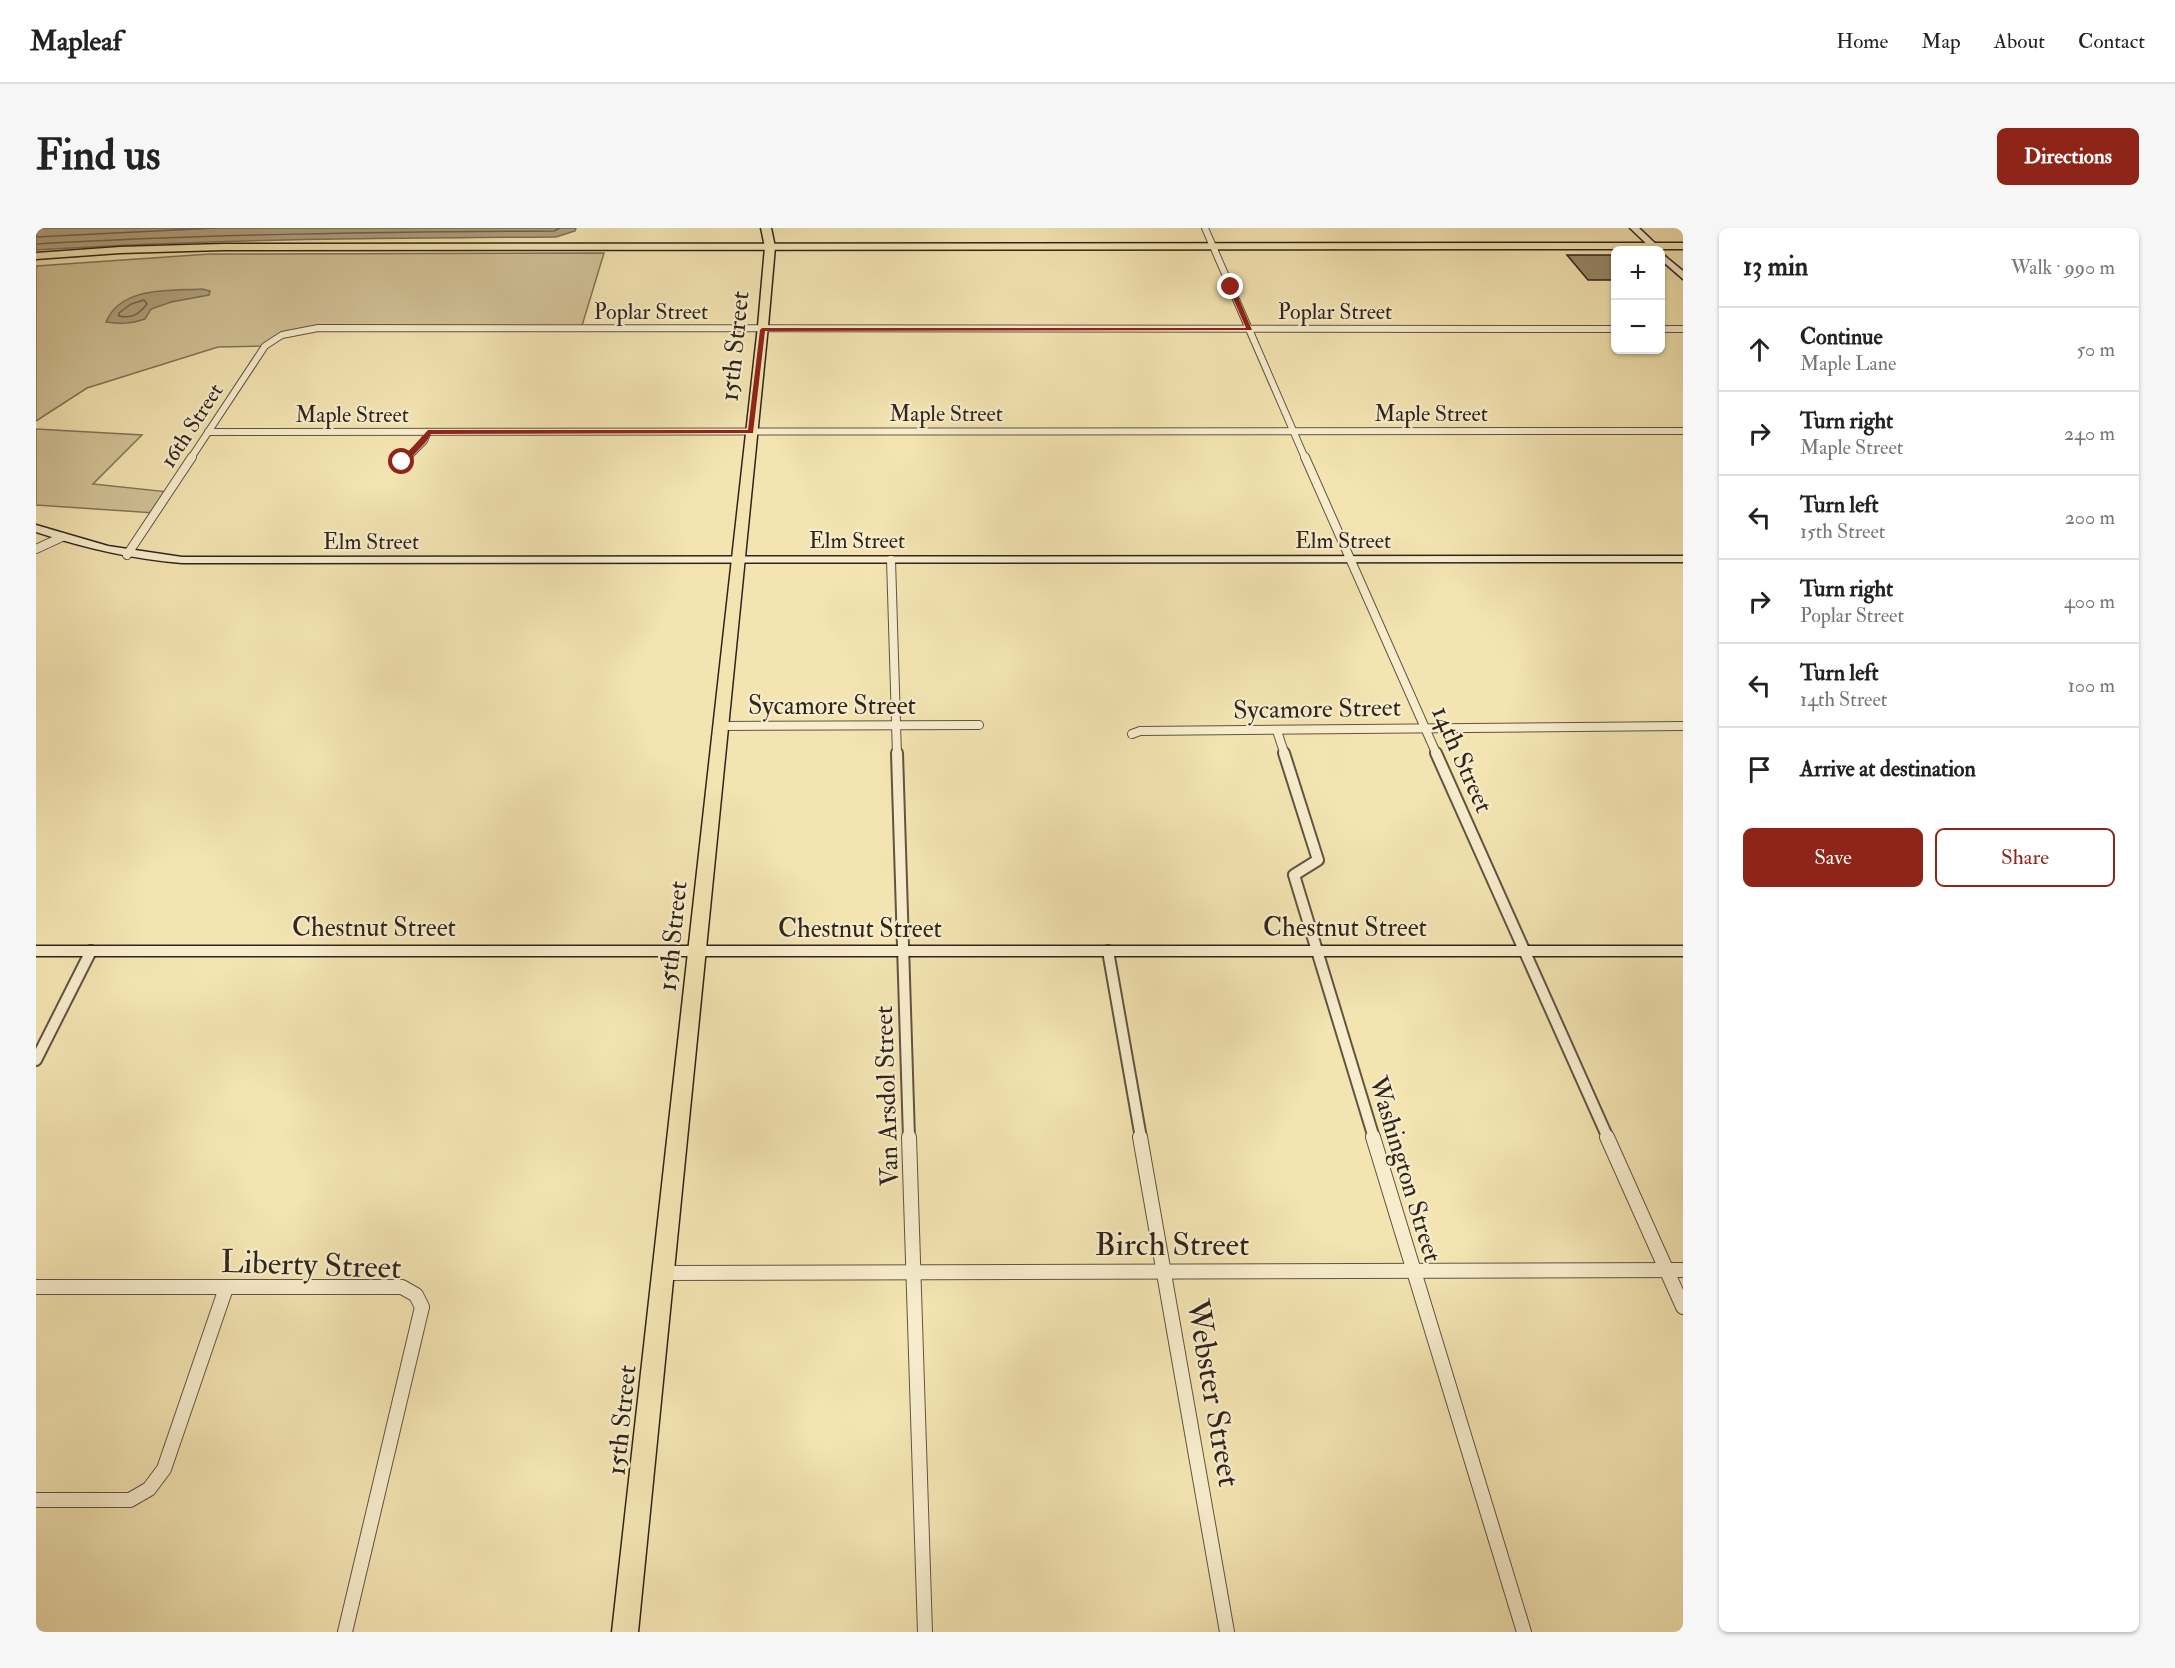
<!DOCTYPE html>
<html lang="en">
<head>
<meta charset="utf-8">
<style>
	body { margin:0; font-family:"IM FELL Double Pica",serif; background:#f6f6f6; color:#222 }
	.controls { position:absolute; right:18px; top:18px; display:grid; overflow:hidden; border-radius:9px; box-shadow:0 2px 4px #0004 }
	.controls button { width:54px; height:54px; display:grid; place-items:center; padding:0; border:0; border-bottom:2px solid #e0e0e0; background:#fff; color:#222; font:30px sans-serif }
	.stop { position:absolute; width:18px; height:18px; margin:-14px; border:4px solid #8f2418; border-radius:50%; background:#fff }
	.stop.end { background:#8f2418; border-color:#fff; box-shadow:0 2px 6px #0008 }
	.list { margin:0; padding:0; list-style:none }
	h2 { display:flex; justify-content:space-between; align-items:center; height:78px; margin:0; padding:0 24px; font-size:26px }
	h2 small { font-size:20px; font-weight:400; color:#767676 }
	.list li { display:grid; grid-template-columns:39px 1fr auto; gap:18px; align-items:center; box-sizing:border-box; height:84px; padding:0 24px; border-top:2px solid #e0e0e0 }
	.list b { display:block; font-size:22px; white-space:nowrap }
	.list p { margin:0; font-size:20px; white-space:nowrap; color:#767676 }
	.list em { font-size:20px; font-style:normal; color:#767676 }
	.actions { display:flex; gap:12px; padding:18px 24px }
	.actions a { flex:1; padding:14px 0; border:2px solid #8f2418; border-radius:9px; text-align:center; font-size:21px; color:#8f2418 }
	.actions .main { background:#8f2418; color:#fff }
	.icon { flex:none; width:33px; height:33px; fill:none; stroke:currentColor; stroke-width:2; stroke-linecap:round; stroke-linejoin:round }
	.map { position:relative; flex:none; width:1647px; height:1404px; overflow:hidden; border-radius:9px }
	header { display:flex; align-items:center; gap:36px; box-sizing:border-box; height:84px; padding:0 30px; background:#fff; border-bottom:2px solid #e0e0e0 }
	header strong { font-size:28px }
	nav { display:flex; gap:33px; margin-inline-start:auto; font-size:21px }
	.intro { display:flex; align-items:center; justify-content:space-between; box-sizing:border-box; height:144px; padding:0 36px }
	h1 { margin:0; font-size:42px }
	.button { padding:15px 27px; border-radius:9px; background:#8f2418; color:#fff; font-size:21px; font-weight:700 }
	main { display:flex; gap:36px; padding:0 36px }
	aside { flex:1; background:#fff; border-radius:9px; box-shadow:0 2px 4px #0004 }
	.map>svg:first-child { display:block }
	.green { fill:#d2c398; stroke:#82745a; stroke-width:1.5 }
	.water { fill:#b1a37f; stroke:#7e7057; stroke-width:1.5 }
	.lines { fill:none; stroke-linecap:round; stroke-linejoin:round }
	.shore { stroke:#71644d; stroke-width:1.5 }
	.building { fill:#96886a; stroke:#31241b; stroke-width:1.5 }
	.street-far3-casing { stroke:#625441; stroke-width:8 }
	.street-far2-casing { stroke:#625441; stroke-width:10 }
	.street-far1-casing { stroke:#625441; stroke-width:14 }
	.street-casing { stroke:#625441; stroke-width:16 }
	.secondary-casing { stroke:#31241b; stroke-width:3 }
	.primary-casing { stroke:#31241b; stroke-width:3 }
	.highway-casing { stroke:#31241b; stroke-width:3 }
	.street-far3 { stroke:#f7edcd; stroke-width:6 }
	.street-far2 { stroke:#f7edcd; stroke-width:8 }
	.street-far1 { stroke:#f7edcd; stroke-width:10 }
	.street { stroke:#f7edcd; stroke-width:14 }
	.secondary { fill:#f7edcd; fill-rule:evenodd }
	.primary { fill:#f3e4b2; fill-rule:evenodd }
	.highway { fill:#f3e4b2; fill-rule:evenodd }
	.route { fill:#8f2418 }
	.labels { text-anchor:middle; stroke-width:4.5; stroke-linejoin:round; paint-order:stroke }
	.far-street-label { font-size:22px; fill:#31241b; stroke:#f7edcd }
	.street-label { font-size:26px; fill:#31241b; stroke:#f7edcd }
	.near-street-label { font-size:32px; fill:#31241b; stroke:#f7edcd }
</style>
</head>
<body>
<header>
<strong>Mapleaf</strong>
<nav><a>Home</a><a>Map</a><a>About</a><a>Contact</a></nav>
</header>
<div class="intro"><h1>Find us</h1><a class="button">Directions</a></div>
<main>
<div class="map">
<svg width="1647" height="1404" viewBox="0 0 1647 1404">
	<rect width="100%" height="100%" fill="#f3e4b2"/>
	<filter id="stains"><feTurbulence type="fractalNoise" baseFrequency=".00333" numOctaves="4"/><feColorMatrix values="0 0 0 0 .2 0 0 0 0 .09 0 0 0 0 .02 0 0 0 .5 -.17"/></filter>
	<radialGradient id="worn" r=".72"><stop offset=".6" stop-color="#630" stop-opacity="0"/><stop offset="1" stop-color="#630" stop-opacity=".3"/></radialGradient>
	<g class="green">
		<polygon points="568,25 545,101 263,102 229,118 182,119 51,160 0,193 0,38 174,26"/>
		<polygon points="0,201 106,207 57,256 133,264 119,285 0,277"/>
	</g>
	<g class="water">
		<path d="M 0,0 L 540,0 L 539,3 L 520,9 C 347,10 173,11 0,22 Z"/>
		<path d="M 166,61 L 174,63 L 173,67 L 135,74 L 115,81 L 109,91 C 95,96 85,96 70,94 C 85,58 134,63 166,61 Z"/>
	</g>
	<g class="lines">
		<g class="shore">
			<polyline points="0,9 179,0"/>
			<path d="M 0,16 C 173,6 345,4 518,3 L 524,0"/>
			<path d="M 108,72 L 111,76 C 103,86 96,91 83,88 L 83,85 L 95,76 Z"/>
		</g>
	</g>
	<polygon class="building" points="1531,27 1580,27 1580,52 1552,52"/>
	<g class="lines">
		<g class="street-far3-casing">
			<g id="street-far3">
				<polyline points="1169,0 1269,230"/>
				<polyline points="1624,101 1647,101"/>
				<polyline points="172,204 1647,203"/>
				<polyline points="155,230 229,118 246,107 282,100 1580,101"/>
				<polyline points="371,230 388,213 392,204"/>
			</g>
		</g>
		<g class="street-far2-casing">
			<g id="street-far2">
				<polyline points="1269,229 1401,527"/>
				<polyline points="366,235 372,229"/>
				<polyline points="0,321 26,309"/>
				<polyline points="91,327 156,229"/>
				<polyline points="855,332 861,527"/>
				<polyline points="685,498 943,497"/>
				<polyline points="1241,503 1249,527"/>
				<polyline points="1096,506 1104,503 1647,498"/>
			</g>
		</g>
		<g class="street-far1-casing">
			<g id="street-far1">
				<polyline points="861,525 873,910"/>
				<polyline points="1248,525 1282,632 1258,647 1338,910"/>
				<polyline points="1400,525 1572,910"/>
				<polyline points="1072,723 1105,910"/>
				<polyline points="0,832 55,723"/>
			</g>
		</g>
		<g class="street-casing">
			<g id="street">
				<polyline points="873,909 889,1404"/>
				<polyline points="1104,909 1191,1404"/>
				<polyline points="1337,909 1488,1404"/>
				<polyline points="1571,909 1647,1079"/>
				<polyline points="626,1045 1647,1042"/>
				<polyline points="0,1059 366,1059 380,1067 386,1079 309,1404"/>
				<polyline points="0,1272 94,1272 113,1261 128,1241 190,1060"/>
			</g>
		</g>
		<g class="secondary-casing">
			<g id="secondary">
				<polygon points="1594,0 1603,0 1624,20 1625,22 1624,23 1617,22"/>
				<polygon points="1624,24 1647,43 1647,51 1624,31"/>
				<path d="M 0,297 L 72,318 L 146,329 L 1647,328 L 1647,334 L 146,335 C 96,331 48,320 0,304 Z"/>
				<rect x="0" y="718" width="1647" height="10"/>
			</g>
		</g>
		<g class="primary-casing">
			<polygon id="primary" points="725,0 735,0 739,19 732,98 602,1404 576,1404 722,98 729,19"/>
		</g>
		<g class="highway-casing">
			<polygon id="highway" points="1647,15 1647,21 187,22 84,25 0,31 0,25 84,19 187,16"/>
		</g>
		<use href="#street-far3" class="street-far3"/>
		<use href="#street-far2" class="street-far2"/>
		<use href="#street-far1" class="street-far1"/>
		<use href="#street" class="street"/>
		<use href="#secondary" class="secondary"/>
		<use href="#primary" class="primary"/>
		<use href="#highway" class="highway"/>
	</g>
	<polygon class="route" points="1195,57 1198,59 1216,102 729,103 717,205 395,206 390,214 369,236 363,234 392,202 712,202 724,102 726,100 1210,100 1192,59"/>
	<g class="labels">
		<g class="far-street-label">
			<text x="615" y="91">Poplar Street</text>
			<text x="1299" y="91">Poplar Street</text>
			<text x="910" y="193">Maple Street</text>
			<text x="1395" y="193">Maple Street</text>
			<text x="316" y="194">Maple Street</text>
			<text transform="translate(155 197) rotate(-57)" y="8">16th Street</text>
			<text x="821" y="320">Elm Street</text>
			<text x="1307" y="320">Elm Street</text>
			<text x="335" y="321">Elm Street</text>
		</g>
		<g class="street-label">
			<text transform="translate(698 118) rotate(-84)" y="9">15th Street</text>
			<text x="796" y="486">Sycamore Street</text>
			<text transform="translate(1281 480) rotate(-1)" y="9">Sycamore Street</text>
			<text transform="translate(1427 531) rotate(66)" y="9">14th Street</text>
			<text x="338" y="708">Chestnut Street</text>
			<text x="1309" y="708">Chestnut Street</text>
			<text x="824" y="709">Chestnut Street</text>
			<text transform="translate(636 708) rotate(-84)" y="9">15th Street</text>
			<text transform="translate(850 868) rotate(-92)" y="9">Van Arsdol Street</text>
			<text transform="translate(1370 941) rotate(73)" y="9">Washington Street</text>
			<text transform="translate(585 1192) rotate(-84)" y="9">15th Street</text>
		</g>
		<g class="near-street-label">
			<text x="1136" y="1027">Birch Street</text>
			<text transform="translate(275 1036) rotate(2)" y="11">Liberty Street</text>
			<text transform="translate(1178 1165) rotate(80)" y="11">Webster Street</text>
		</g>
	</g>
	<rect width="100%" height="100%" filter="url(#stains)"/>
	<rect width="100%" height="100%" fill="url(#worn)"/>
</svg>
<div class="controls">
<button>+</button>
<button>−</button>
</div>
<div class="stop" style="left:366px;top:234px"></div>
<div class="stop end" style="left:1195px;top:59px"></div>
</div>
<aside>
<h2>13 min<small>Walk · 990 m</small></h2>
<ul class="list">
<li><svg class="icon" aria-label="ahead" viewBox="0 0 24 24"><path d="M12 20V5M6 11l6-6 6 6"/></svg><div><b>Continue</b><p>Maple Lane</p></div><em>50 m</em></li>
<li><svg class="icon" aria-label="right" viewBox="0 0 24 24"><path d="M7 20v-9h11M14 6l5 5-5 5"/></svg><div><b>Turn right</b><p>Maple Street</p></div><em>240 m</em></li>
<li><svg class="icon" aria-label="left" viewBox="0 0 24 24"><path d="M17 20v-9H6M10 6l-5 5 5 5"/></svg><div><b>Turn left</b><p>15th Street</p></div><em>200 m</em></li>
<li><svg class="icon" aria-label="right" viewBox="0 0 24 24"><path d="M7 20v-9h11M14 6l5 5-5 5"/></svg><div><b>Turn right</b><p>Poplar Street</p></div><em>400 m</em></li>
<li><svg class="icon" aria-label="left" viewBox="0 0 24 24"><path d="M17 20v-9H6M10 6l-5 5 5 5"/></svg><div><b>Turn left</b><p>14th Street</p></div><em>100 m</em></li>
<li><svg class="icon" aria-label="arrive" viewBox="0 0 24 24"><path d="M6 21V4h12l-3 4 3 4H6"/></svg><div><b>Arrive at destination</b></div></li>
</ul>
<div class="actions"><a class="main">Save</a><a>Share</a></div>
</aside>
</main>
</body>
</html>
